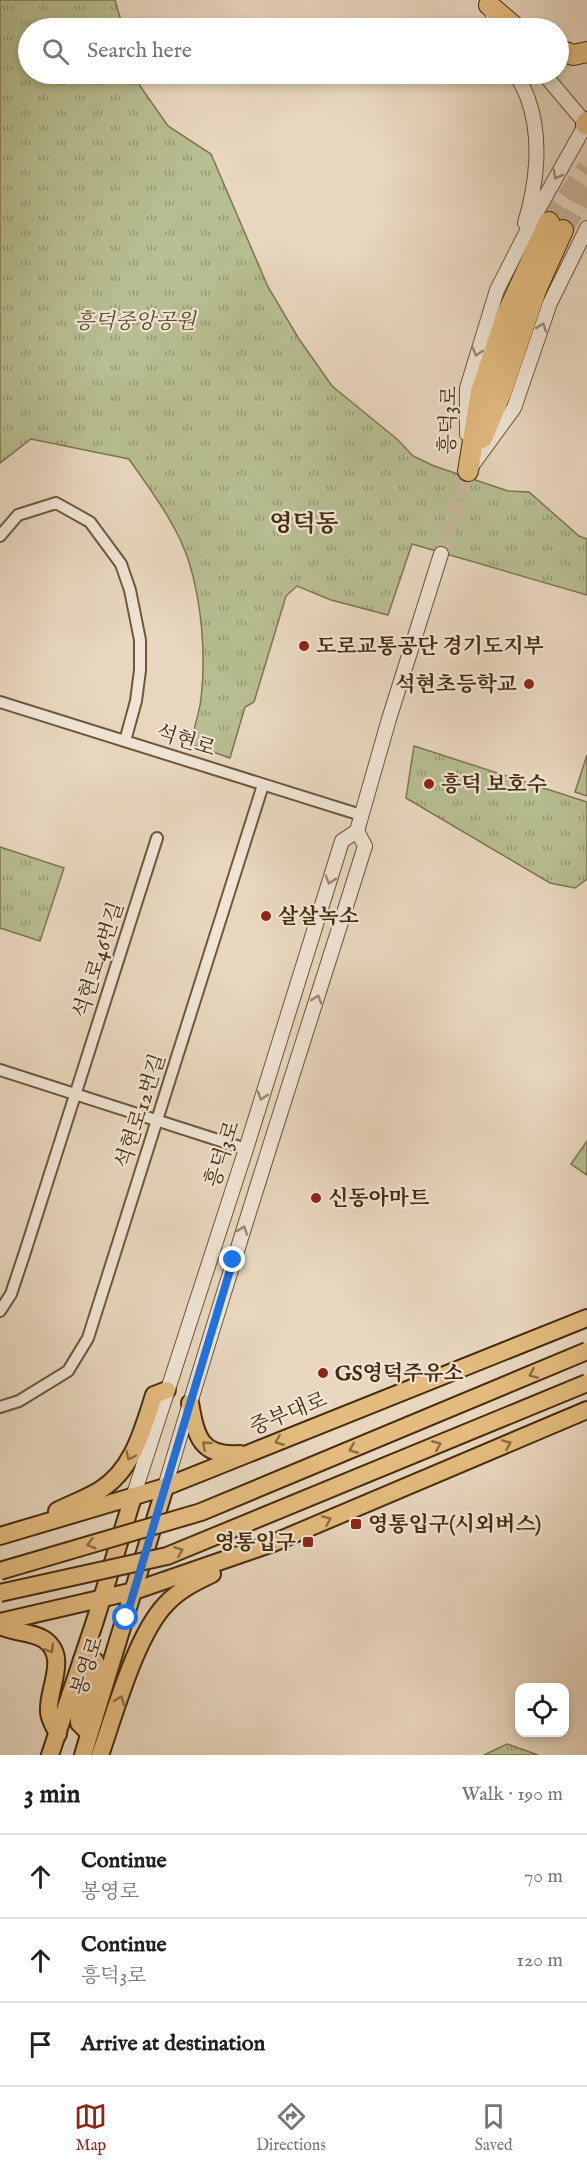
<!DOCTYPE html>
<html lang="en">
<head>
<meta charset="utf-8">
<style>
	body { margin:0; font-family:"IM FELL English","Noto Serif KR",serif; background:#f6f6f6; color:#202124 }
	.controls { position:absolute; right:18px; bottom:18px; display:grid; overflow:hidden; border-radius:12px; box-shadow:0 3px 9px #0003 }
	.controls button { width:54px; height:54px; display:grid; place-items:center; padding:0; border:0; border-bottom:2px solid #e0e0e0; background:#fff; color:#202124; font:30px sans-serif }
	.stop { position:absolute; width:18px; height:18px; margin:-14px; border:4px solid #1a73e8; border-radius:50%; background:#fff }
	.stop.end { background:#1a73e8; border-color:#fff; box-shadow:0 2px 6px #0008 }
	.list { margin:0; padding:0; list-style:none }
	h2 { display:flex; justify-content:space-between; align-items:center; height:78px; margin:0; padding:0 24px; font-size:26px }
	h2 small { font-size:20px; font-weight:400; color:#757577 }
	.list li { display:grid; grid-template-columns:39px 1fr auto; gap:18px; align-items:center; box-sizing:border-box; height:84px; padding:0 24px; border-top:2px solid #e0e0e0 }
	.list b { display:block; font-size:22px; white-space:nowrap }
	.list p { margin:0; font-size:20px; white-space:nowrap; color:#757577 }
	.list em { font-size:20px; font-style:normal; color:#757577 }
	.icon { flex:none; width:33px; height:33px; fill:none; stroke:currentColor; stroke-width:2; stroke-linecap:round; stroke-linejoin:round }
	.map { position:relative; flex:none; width:587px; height:1755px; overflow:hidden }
	.search { position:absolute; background:#fff; box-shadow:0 3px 9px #0003; left:18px; right:18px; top:18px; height:66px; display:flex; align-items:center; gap:15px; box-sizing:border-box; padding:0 21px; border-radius:33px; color:#757577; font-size:22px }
	.sheet { height:330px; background:#fff }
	nav { display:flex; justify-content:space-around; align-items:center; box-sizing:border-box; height:84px; border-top:2px solid #e0e0e0; background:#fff; font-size:16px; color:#757577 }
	nav a { display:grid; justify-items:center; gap:3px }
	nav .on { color:#8f2418 }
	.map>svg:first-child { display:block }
	.grass { fill:url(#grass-tufts); stroke:#7e764e; stroke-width:1.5 }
	.pitch { fill:#b7be91; stroke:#7e764e; stroke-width:1.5 }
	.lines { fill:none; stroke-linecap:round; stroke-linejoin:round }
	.tertiary-tunnel { stroke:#c8b59a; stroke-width:14; stroke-dasharray:14 7; stroke-linecap:butt }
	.motorway-tunnel { stroke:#c8b59a; stroke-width:20; stroke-dasharray:20 10; stroke-linecap:butt }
	.minor-casing { stroke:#6e5838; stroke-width:14 }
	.tertiary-casing { stroke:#6e5838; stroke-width:16 }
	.primary-casing { stroke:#462d0c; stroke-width:20 }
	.motorway-casing { stroke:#462d0c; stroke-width:22 }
	.minor { stroke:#f0e5d5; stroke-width:10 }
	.tertiary { stroke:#f0e5d5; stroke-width:14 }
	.primary { stroke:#e4bc7f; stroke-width:16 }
	.motorway { stroke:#e4bc7f; stroke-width:20 }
	.primary-bridge-casing { stroke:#462d0c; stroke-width:20; stroke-linecap:butt }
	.primary-bridge { stroke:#e4bc7f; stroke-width:16 }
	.oneway { stroke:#9b8970 }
	.oneway2 { stroke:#8d6d40 }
	.route { stroke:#1a73e8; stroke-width:8 }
	.poi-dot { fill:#8f2418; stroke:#f0e5d5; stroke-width:2 }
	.labels { text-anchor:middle; stroke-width:4.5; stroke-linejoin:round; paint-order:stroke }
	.park-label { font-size:21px; font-style:italic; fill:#5d4a27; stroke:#f0e5d5 }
	.street-label { font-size:21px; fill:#462d0c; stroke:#f0e5d5 }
	.poi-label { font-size:21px; font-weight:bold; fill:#462d0c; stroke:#f0e5d5; text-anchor:start }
	.quarter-label { font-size:24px; font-weight:bold; fill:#462d0c; stroke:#f0e5d5 }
</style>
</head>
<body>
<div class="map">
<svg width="587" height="1755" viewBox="0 0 587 1755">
	<defs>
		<pattern id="grass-tufts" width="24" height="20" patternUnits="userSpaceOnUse" patternTransform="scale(1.5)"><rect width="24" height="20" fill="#b7be91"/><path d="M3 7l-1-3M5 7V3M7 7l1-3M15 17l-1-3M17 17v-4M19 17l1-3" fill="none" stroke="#979b75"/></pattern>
	</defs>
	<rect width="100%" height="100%" fill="#e8d7be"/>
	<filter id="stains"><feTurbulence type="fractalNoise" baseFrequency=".00333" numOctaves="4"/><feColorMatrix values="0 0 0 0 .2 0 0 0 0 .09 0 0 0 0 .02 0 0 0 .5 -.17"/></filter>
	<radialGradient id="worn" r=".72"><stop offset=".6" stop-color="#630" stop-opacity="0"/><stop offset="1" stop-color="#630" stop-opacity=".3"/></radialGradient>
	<g class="grass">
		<path d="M 0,0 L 115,0 L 123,28 L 28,28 L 28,74 L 137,74 L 140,86 L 168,126 L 211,154 L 268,287 L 299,339 L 332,386 L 398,440 L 413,456 L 434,466 L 508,491 L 529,492 L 579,536 L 587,539 L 587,595 L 412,544 L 388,615 L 331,600 L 297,586 L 286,596 L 254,702 L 245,707 L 230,758 L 190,744 C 194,729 199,714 201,699 C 206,655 202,604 189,562 C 177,524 151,491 129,459 L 31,439 L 0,463 Z"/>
		<polygon points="414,746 587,802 587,879 575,888 550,883 406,798"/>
		<polygon points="0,847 64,868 40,941 0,928"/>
		<polygon points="587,1141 587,1175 571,1164"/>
		<polygon points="507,1744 538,1755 484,1755"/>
	</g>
	<polygon class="pitch" points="587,755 587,796 575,792"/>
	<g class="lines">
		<polyline class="tertiary-tunnel" points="441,554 468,471"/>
		<g class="motorway-tunnel">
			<polyline points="549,222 587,168"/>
			<polyline points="563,230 587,188"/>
		</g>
		<g class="minor-casing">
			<g id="minor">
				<polyline points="0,536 18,515 56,503 90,522 121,564 130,590 140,640 140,670 136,701 125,741"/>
				<polyline points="0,702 361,815"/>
				<polyline points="0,1070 246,1149"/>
				<polyline points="0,1311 11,1294 25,1252 157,838"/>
				<polyline points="0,1407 19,1401 68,1371 88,1338 263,785"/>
			</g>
		</g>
		<g class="tertiary-casing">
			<g id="tertiary">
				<polyline points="490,7 497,28"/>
				<path d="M 516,74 C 520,82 525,90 528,99 C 542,138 537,184 525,223"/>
				<polyline points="544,74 587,125"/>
				<polyline points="467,434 467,388 497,290 535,215 586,124"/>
				<polyline points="471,467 514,408 550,303 587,228"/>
				<path d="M 165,1487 C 228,1272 298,1060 365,846 L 357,831"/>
				<polyline points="133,1497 246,1149 342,841 357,831 389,719 441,554"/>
			</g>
		</g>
		<g class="primary-casing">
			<g id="primary">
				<path d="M 190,1403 C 196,1436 200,1457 240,1454"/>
				<path d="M 57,1511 C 71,1504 87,1498 100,1490 C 133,1470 143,1429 154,1395 L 167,1390"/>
				<polyline points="0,1536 165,1487 587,1318"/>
				<polyline points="0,1622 134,1591 273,1543 587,1410"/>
				<path d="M 0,1626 C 14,1633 32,1631 45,1640 C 69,1658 47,1689 49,1712 C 49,1719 55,1728 58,1734"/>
				<polyline points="82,1660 90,1659 95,1661 97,1665 79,1717 79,1723 89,1733"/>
				<polyline points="50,1755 95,1621 133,1497"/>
				<polyline points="83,1755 165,1487"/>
				<path d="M 100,1755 C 115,1713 136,1635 166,1604 C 179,1590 195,1582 212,1574"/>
			</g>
		</g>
		<g class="motorway-casing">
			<g id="motorway">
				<polyline points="489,5 516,28"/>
				<polyline points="558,49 573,55 587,52"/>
				<polyline points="586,124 587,122"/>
				<polyline points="482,438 501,393 536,290 563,230"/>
				<polyline points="468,471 481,392 507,314 549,222"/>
			</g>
		</g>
		<use href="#minor" class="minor"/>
		<use href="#tertiary" class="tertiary"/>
		<use href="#primary" class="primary"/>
		<use href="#motorway" class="motorway"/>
		<g class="primary-bridge-casing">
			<g id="primary-bridge">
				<polyline points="0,1571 201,1512 587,1351"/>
				<polyline points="0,1593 167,1556 587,1383"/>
			</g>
		</g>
		<use href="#primary-bridge" class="primary-bridge"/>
	</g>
	<defs><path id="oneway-chevron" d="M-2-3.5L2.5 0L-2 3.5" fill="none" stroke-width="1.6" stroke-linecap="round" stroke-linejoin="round" transform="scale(1.5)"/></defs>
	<g class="oneway">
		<use href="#oneway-chevron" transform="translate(557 175) rotate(119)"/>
		<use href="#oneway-chevron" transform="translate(542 327) rotate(-71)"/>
		<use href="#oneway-chevron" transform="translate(477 352) rotate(107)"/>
		<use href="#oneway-chevron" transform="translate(330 880) rotate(107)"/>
		<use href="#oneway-chevron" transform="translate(317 999) rotate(-73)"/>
		<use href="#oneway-chevron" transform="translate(262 1096) rotate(108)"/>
		<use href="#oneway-chevron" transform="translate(243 1230) rotate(-71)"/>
	</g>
	<g class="oneway2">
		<use href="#oneway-chevron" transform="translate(533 1374) rotate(157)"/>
		<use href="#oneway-chevron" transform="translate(279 1441) rotate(158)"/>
		<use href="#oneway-chevron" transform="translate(507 1444) rotate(-23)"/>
		<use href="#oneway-chevron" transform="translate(206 1445) rotate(-138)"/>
		<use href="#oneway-chevron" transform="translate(437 1445) rotate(-22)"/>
		<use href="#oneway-chevron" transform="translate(353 1449) rotate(158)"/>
		<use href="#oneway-chevron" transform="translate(130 1456) rotate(116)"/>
		<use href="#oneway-chevron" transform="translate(327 1520) rotate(-23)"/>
		<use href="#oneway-chevron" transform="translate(91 1544) rotate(164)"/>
		<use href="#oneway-chevron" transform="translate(179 1551) rotate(-22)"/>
		<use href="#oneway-chevron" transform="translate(50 1649) rotate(59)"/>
		<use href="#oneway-chevron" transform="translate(120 1700) rotate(-70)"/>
	</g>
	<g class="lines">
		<polyline class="route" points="126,1618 233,1260"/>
	</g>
	<g class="poi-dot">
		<circle cx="304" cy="646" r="6"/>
		<circle cx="529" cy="684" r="6"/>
		<circle cx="429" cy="784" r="6"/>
		<circle cx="266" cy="916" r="6"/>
		<circle cx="316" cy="1198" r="6"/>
		<circle cx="323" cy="1373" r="6"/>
		<rect x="350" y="1518" width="12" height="12" rx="3"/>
		<rect x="302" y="1536" width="12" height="12" rx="3"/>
	</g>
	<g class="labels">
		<g class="park-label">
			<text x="135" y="328">흥덕중앙공원</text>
		</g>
		<g class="street-label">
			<text transform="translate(448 420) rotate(-88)" y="7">흥덕3로</text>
			<text transform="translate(186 740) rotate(18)" y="7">석현로</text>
			<text transform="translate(98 960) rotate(-72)" y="7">석현로46번길</text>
			<text transform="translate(140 1111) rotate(-72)" y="7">석현로12번길</text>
			<text transform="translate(222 1154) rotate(-72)" y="7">흥덕3로</text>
			<text transform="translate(288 1413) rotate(-22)" y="7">중부대로</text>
			<text transform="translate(87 1666) rotate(-72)" y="7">봉영로</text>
		</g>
		<g class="poi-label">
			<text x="316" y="653">도로교통공단 경기도지부</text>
			<text x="517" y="691" text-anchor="end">석현초등학교</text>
			<text x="441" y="791">흥덕 보호수</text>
			<text x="278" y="923">살살녹소</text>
			<text x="328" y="1205">신동아마트</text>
			<text x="335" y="1380">GS영덕주유소</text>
			<text x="368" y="1531">영통입구(시외버스)</text>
			<text x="296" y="1549" text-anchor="end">영통입구</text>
		</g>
		<g class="quarter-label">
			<text x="304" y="531">영덕동</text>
		</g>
	</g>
	<rect width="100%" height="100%" filter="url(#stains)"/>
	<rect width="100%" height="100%" fill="url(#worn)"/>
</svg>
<div class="controls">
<button><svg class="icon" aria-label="locate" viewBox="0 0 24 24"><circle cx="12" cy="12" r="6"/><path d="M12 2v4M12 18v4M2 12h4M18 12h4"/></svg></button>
</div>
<div class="stop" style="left:126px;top:1618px"></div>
<div class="stop end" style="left:233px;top:1260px"></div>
<div class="search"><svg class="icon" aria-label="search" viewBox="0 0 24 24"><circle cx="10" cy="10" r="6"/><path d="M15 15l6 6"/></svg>Search here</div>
</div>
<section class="sheet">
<h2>3 min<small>Walk · 190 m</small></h2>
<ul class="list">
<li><svg class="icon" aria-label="ahead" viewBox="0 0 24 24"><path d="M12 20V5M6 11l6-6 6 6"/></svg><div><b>Continue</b><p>봉영로</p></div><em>70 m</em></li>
<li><svg class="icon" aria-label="ahead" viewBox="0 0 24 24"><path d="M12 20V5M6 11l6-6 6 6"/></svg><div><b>Continue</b><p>흥덕3로</p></div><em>120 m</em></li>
<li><svg class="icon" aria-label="arrive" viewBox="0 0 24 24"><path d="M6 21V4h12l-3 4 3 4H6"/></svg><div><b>Arrive at destination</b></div></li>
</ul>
</section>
<nav>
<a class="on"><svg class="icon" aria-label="map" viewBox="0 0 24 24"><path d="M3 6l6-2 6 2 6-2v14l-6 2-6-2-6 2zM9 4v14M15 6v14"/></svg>Map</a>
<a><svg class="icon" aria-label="directions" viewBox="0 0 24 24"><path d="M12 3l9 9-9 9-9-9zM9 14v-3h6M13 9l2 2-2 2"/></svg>Directions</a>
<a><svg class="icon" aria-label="saved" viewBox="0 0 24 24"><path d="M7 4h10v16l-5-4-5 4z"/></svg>Saved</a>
</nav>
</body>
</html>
